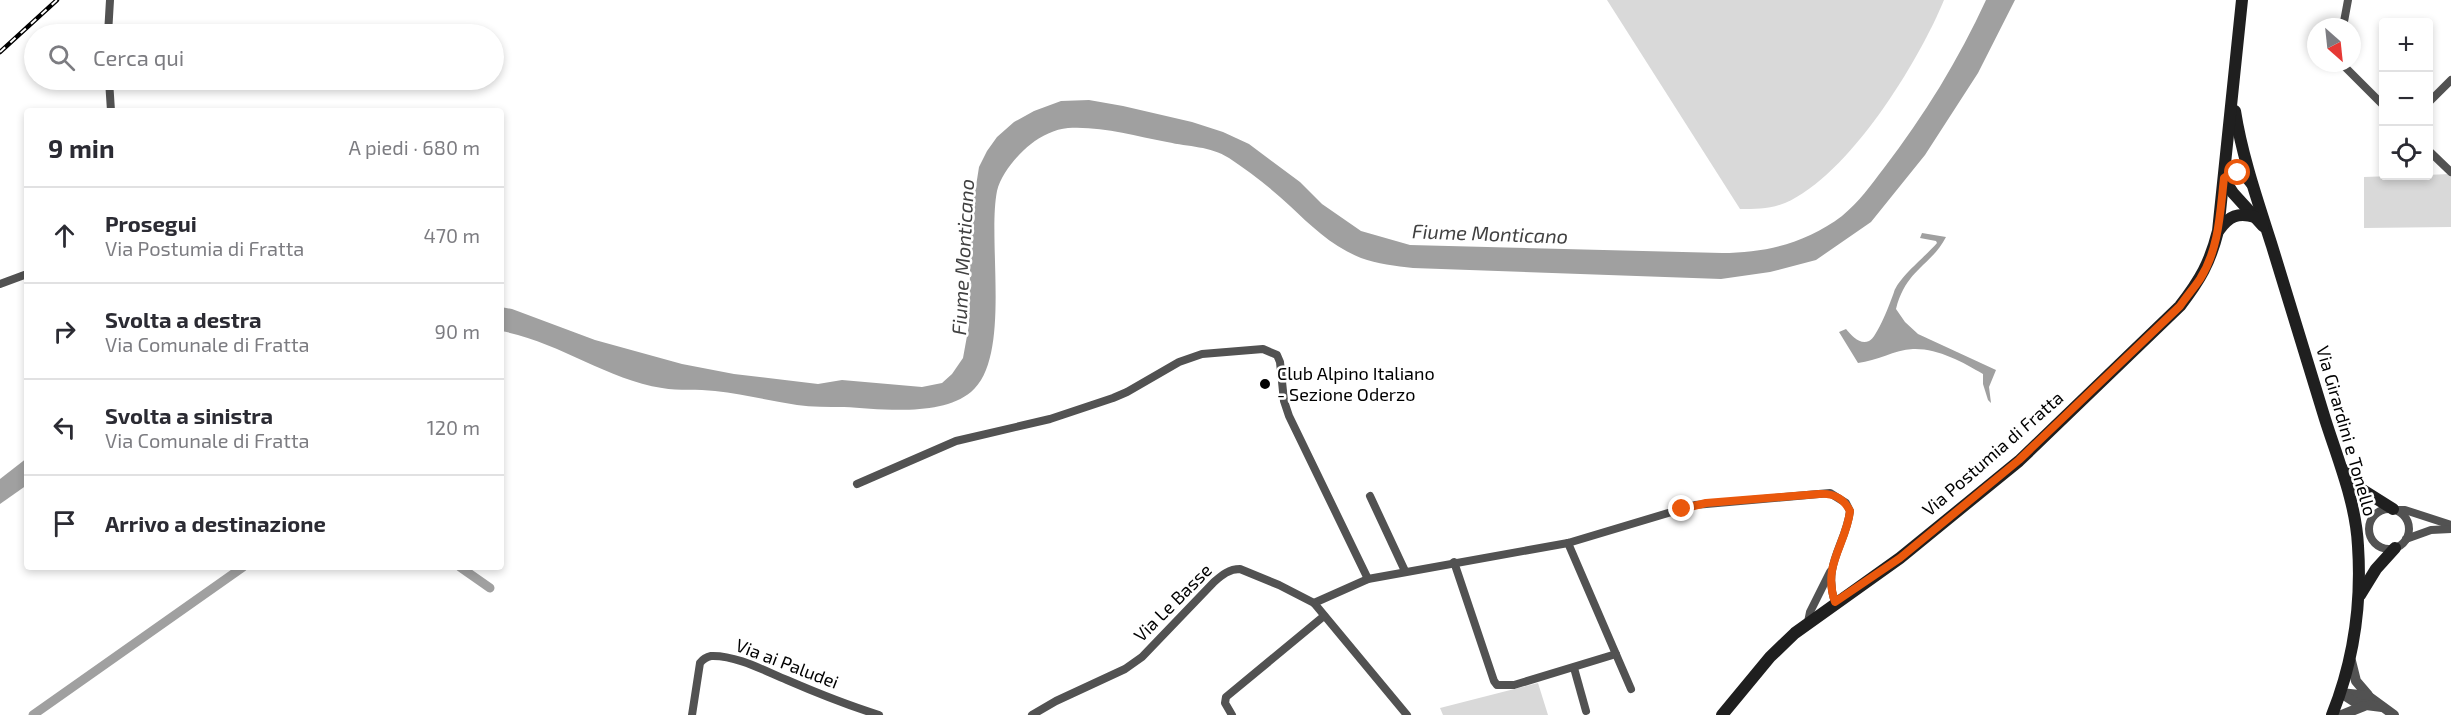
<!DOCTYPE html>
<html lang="it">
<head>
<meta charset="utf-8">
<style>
	body { margin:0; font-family:"Exo 2",sans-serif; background:#f7f7f7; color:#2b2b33 }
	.controls { position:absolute; right:18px; top:18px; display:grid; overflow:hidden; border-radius:6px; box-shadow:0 3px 9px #0003 }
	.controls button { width:54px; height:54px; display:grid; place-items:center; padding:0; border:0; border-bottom:2px solid #e1e1e2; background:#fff; color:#2b2b33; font:30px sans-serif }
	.compass { position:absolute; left:2307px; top:18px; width:54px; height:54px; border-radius:50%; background:#fff; box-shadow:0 3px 9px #0003; rotate:153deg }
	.stop { position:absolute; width:18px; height:18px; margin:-14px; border:4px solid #ea580c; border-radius:50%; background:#fff }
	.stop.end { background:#ea580c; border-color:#fff; box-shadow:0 2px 6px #0008 }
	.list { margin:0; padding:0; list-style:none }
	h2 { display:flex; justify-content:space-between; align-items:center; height:78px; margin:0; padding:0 24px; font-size:26px }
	h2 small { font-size:20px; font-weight:400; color:#7c7c81 }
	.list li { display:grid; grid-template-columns:39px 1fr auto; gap:18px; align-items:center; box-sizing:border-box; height:96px; padding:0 24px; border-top:2px solid #e1e1e2 }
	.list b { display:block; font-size:22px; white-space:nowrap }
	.list p { margin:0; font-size:20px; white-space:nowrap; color:#7c7c81 }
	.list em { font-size:20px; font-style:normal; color:#7c7c81 }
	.icon { flex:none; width:33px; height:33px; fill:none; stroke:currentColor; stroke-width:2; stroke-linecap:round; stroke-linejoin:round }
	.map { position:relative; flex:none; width:2451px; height:715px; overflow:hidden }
	.search { position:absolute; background:#fff; box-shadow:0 3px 9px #0003; left:24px; top:24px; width:480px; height:66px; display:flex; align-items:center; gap:15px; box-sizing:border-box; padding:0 21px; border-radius:33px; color:#7c7c81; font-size:22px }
	.panel { position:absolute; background:#fff; box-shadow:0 3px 9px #0003; left:24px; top:108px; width:480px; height:462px; border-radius:6px }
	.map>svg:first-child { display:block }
	.green { fill:#d9d9d9 }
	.water { fill:#a0a0a0 }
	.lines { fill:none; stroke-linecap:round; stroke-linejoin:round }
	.canal { stroke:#a0a0a0; stroke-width:9 }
	.minor { stroke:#525252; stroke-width:8 }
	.tertiary { stroke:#525252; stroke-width:10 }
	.secondary { stroke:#1f1f1f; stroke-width:12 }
	.rail-casing { stroke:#000; stroke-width:4.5 }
	.rail { stroke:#fff; stroke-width:2; stroke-dasharray:7; stroke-linecap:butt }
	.route { stroke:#ea580c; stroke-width:8 }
	.poi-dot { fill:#000; stroke:#fff; stroke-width:2 }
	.labels { text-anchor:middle; stroke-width:5; stroke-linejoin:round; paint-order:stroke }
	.poi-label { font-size:18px; fill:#000; stroke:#fff; text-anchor:start }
	.street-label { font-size:18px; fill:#000; stroke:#fff }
	.water-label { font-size:20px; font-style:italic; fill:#414141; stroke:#fff }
</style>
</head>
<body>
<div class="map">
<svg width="2451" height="715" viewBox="0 0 2451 715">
	<rect width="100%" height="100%" fill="#fff"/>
	<g class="green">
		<path d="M 1607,0 L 1944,0 C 1918,63 1849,175 1785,203 C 1770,209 1756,209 1740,209 Z"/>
		<polygon points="2449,174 2451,176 2451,227 2364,228 2364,177 2392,176 2393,179 2404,178 2404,176"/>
		<polygon points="1538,683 1548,715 1443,715 1440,708"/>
	</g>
	<g class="water">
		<path d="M 1986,0 L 2015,0 L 1978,73 L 1925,155 L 1871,222 L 1816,260 L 1770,272 L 1721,279 L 1413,268 C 1396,266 1377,264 1361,258 C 1333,247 1311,226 1290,206 C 1272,189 1250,172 1229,158 C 1210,146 1189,147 1167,142 C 1134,136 1102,126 1068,128 C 1055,129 1041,136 1031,144 C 1017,155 1001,174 997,191 C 987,243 1012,358 971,392 C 941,417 880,409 844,407 C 828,407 812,407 797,405 C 770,401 743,394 715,391 C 698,389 679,391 662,388 C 606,379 557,341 501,331 L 501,307 L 512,309 L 595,340 L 682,364 L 734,374 L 818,384 L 842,380 L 922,387 L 942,383 L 952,374 L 963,358 L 969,325 L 971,218 L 979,167 L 987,151 L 997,137 L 1014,122 L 1034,111 L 1061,101 L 1089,100 L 1123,106 L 1192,122 L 1223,132 L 1249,144 L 1300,182 L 1322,204 L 1361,231 L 1410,245 L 1722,253 C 1766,253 1806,243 1842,216 C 1859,202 1871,185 1884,168 C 1924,116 1959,59 1986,0 Z"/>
		<path d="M 1922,233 L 1946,237 C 1931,266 1906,269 1896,309 L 1905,322 L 1918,334 L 1996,370 L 1989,387 L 1991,403 L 1988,400 L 1983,384 L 1983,374 C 1963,362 1937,348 1913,349 C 1894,350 1877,361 1858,363 L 1839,332 L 1846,329 C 1852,336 1860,345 1869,341 C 1877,338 1891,301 1894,292 C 1899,277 1926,256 1937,243 L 1936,241 L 1920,238 Z"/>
		<polygon points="27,458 27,485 0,504 0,479"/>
	</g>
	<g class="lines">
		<g class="canal">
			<polyline points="460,567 490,588"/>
			<polyline points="33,715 243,567"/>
		</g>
		<g class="minor">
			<polyline points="2343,27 2348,0"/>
			<polyline points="108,34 110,0"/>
			<polyline points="2341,63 2384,106"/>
			<polyline points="109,80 111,111"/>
			<polyline points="2428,103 2451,80"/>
			<polyline points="2428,150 2451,172"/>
			<polyline points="0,284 27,274"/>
			<polyline points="857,484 956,441 1050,419 1113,398 1127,392 1179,362 1202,354 1263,349 1277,355 1280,362 1284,401 1289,416 1368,579"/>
			<polyline points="1370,496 1405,571"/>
			<circle cx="2389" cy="529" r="20"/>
			<polyline points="2397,510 2405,510 2451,525"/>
			<polyline points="2406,539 2431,530 2451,529"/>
			<polyline points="1568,543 1631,689"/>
			<polyline points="1454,562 1494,681 1497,685 1514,685 1616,654"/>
			<path d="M 1314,603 L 1368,579 L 1568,543 L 1695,505 L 1830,493 L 1846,503 L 1850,511 C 1846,544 1822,565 1835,602"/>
			<polyline points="1808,622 1810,612 1830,572"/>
			<polyline points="1574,668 1586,711"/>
			<path d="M 692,715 L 700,663 C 703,659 706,657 711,656 C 736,655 765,671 787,680 C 817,693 847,705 879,715"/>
			<path d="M 1032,715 L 1056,701 L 1125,669 L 1142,657 L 1214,582 C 1222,575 1229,569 1240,569 L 1279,585 L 1314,603 L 1407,715"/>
			<polyline points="1232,715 1225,703 1226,697 1324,616"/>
		</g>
		<g class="tertiary">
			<polyline points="2351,661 2356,681 2368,695"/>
			<polyline points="2341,693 2368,696 2394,715"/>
			<polyline points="2341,693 2358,704 2382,707"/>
			<polyline points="2342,715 2364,706"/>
		</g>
		<g class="secondary">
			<path d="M 2235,111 C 2242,156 2258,202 2272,246 C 2290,304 2307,362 2325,419 C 2338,460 2356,503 2358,546 C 2362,606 2354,660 2332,715"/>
			<polyline points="2224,179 2233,193 2263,226"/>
			<path d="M 2224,179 C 2236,170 2244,173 2252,184"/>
			<path d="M 2219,230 C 2229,216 2238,212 2255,217"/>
			<polyline points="2343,469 2358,487 2393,509"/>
			<polyline points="2360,595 2376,569 2395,548"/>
			<path d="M 1722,715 L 1770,657 L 1795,633 L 1900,558 L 2019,461 L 2180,306 C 2200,280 2210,263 2218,231 L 2242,0"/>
		</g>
		<g class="rail-casing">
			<polyline id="rail" points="0,52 57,0"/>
		</g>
		<use href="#rail" class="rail"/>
	</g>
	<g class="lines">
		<path class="route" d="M 1682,509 L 1706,503 L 1819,494 C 1833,493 1843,497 1850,511 C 1846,545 1822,565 1835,602 L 1900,558 L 2019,460 L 2180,306 C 2186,297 2194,288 2200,279 C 2219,249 2220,213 2224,178 L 2231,173 L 2238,173"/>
	</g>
	<circle class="poi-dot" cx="1265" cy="384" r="6"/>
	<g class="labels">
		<g class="poi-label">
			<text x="1277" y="380">Club Alpino Italiano<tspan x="1277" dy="21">- Sezione Oderzo</tspan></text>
		</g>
		<g class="street-label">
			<text transform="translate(2346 431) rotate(74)" y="6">Via Girardini e Tonello</text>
			<text transform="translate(1993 454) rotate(-41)" y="6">Via Postumia di Fratta</text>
			<text transform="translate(1173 603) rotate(-45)" y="6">Via Le Basse</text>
			<text transform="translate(787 664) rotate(21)" y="6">Via ai Paludei</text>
		</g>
		<g class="water-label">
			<text transform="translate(1490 234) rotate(2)" y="7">Fiume Monticano</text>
			<text transform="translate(963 257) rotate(-87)" y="7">Fiume Monticano</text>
		</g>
	</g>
</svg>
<div class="controls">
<button>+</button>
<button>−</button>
<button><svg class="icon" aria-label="locate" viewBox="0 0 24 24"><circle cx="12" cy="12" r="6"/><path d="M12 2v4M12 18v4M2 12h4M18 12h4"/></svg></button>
</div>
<svg class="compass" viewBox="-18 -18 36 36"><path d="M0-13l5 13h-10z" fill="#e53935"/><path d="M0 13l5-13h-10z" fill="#7c7c81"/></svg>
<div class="stop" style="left:2238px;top:173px"></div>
<div class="stop end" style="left:1682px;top:509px"></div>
<div class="search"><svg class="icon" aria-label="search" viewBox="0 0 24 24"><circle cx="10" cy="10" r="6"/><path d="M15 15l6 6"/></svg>Cerca qui</div>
<section class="panel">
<h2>9 min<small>A piedi · 680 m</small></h2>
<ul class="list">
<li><svg class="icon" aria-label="ahead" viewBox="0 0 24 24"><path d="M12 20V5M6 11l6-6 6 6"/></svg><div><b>Prosegui</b><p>Via Postumia di Fratta</p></div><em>470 m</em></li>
<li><svg class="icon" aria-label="right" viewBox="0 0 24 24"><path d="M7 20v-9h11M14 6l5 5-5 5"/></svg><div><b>Svolta a destra</b><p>Via Comunale di Fratta</p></div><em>90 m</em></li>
<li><svg class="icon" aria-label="left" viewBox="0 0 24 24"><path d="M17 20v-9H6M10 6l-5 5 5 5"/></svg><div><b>Svolta a sinistra</b><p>Via Comunale di Fratta</p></div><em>120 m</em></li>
<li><svg class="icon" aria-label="arrive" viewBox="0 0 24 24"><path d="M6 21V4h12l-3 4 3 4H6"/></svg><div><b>Arrivo a destinazione</b></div></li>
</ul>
</section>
</div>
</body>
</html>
